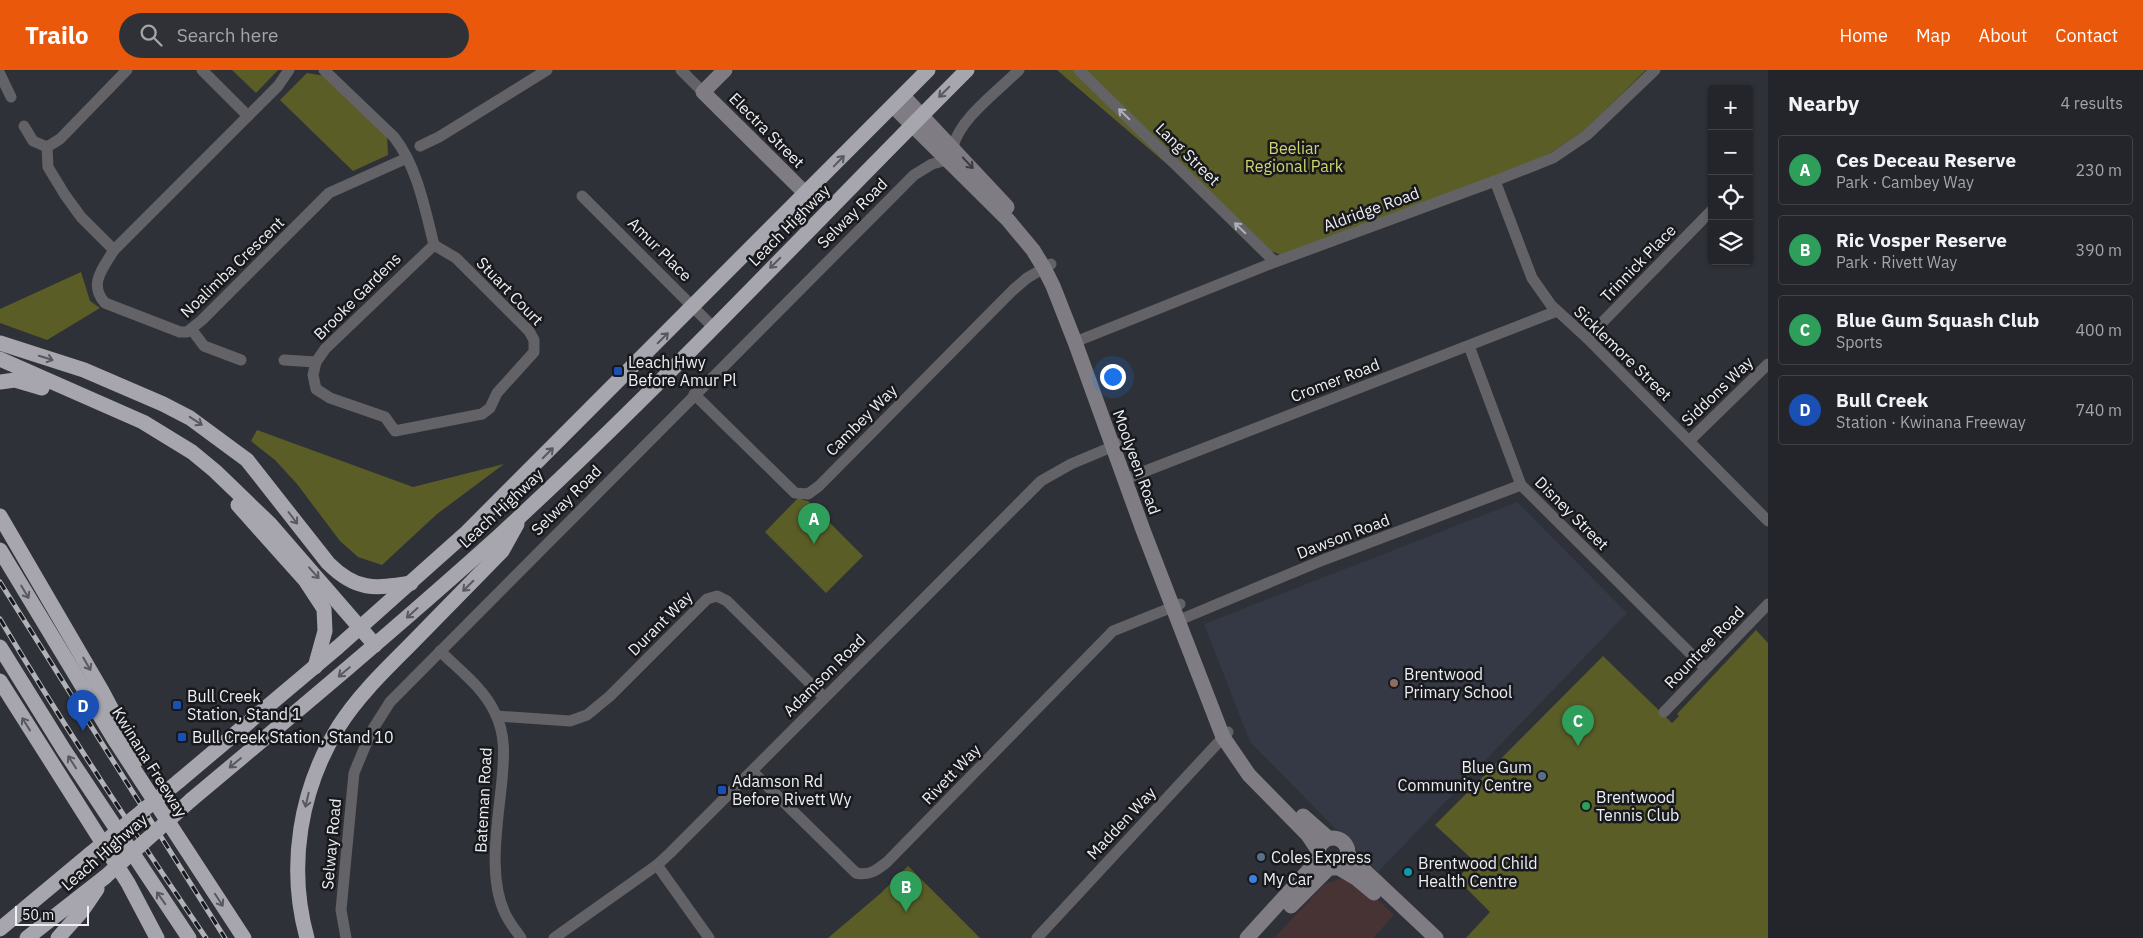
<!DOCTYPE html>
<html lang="en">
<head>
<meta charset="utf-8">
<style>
	body { margin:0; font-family:"IBM Plex Sans",sans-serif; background:#2f3136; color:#f1f3f6 }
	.controls { position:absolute; right:15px; top:15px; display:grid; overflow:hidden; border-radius:5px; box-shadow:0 1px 4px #0004 }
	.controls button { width:45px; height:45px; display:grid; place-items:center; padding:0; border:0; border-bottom:1px solid #404247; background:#23252a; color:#f1f3f6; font:25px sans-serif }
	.scale { position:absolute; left:15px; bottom:12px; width:74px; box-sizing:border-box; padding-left:5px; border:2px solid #edeff3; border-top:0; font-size:14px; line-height:18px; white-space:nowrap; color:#edeff3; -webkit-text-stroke:4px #18191c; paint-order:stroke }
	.you { position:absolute; left:1112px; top:306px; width:18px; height:18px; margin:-12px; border:4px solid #fff; border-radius:50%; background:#1a73e8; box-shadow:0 0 0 8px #1a73e833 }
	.badge { display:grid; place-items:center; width:32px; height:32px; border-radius:50%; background:#ea580c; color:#fff; font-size:16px; font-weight:700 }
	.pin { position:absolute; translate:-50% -41px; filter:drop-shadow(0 1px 2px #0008) }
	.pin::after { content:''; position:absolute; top:26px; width:18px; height:15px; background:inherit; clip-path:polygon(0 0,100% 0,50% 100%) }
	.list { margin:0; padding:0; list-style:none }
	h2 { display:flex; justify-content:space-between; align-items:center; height:65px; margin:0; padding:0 20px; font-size:21px }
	h2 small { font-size:16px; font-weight:400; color:#a3a5a8 }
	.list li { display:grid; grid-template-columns:32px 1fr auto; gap:15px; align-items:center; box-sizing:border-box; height:70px; margin:0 10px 10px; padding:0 10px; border:1px solid #404247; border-radius:5px }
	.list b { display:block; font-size:19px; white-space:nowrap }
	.list p { margin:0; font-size:16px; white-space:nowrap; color:#a3a5a8 }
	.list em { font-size:16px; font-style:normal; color:#a3a5a8 }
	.icon { flex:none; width:28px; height:28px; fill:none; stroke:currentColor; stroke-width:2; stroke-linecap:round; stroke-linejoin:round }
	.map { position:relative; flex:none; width:1768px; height:868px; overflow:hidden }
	header { display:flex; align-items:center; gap:30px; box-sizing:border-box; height:70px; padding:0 25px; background:#ea580c; color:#fff }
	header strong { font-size:24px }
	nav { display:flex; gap:28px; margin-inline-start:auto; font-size:18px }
	.search { width:350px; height:45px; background:#2f3136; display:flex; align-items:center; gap:12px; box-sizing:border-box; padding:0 18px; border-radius:28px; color:#a3a5a8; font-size:19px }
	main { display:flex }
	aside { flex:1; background:#23252a }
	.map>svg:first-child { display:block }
	.commercial { fill:#473334 }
	.built { fill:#353845 }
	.green { fill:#5b5d27 }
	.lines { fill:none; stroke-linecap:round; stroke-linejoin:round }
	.street { stroke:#636266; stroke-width:11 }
	.secondary { stroke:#7f7d83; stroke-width:15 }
	.highway { stroke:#a7a5ae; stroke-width:15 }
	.rail-casing { stroke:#b0b2b7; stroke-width:5 }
	.rail { stroke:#18191c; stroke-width:3; stroke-dasharray:9; stroke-linecap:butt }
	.highway-bridge { stroke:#a7a5ae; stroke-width:15 }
	.oneway { stroke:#58585e }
	.oneway2 { stroke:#afb0b4 }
	.oneway3 { stroke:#3c3c40 }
	.transit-dot { fill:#1a4fb4; stroke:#18191c; stroke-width:2 }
	.education-dot { fill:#8d6e63; stroke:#18191c; stroke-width:2 }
	.service-dot { fill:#5c6f8a; stroke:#18191c; stroke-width:2 }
	.leisure-dot { fill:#2e9e5b; stroke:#18191c; stroke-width:2 }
	.culture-dot { fill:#0f9aa8; stroke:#18191c; stroke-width:2 }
	.shop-dot { fill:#3f7fe0; stroke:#18191c; stroke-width:2 }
	.labels { text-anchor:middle; stroke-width:5; stroke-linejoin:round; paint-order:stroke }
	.street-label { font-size:16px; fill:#edeff3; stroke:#18191c }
	.park-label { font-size:16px; fill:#d1d46f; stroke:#18191c }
	.poi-label { font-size:16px; fill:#edeff3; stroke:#18191c; text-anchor:start }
</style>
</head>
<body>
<header>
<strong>Trailo</strong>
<div class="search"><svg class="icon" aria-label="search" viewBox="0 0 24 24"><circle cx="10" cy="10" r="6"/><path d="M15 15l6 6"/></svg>Search here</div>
<nav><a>Home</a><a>Map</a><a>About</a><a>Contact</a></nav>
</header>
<main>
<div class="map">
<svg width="1768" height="868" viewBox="0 0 1768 868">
	<rect width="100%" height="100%" fill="#2f3138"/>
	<polygon class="commercial" points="1344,807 1361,814 1394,845 1373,868 1274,868 1325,814"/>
	<polygon class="built" points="1517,432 1627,543 1378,802 1250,672 1204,554"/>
	<g class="green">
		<polygon points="232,0 278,0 256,23"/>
		<polygon points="1057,0 1646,0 1585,60 1549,84 1517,98 1281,185 1266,179"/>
		<polygon points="307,3 325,6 387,66 388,85 353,101 280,30"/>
		<polygon points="81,202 90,231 100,238 47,270 0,253 0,239"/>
		<polygon points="257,360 413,417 504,394 437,444 382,495 358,487 340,471 297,414 275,390 251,371"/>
		<polygon points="799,427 803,430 808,431 863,486 826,523 765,462"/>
		<polygon points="1756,560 1768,573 1768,868 1466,868 1490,842 1457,809 1474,791 1435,755 1603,586 1672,653 1679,646 1677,644"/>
		<polygon points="908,796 980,868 828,868 881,823"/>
	</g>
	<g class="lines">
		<g class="street">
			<polyline points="202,0 248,46"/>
			<path d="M 289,0 L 278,16 L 114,180 C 103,198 88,214 105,233 L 180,262 L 187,262 L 202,250 L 329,123 L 407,88"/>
			<path d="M 324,0 L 394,67 C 417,96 425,139 434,175"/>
			<polyline points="681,0 703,22"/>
			<polyline points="1079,0 1275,192"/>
			<polyline points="0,4 11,27"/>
			<polyline points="24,56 33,71 47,77"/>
			<polyline points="420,76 439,67 547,0"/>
			<path d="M 953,77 C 959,49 999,20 1019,0"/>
			<polyline points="1495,111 1532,208 1551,235 1587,268 1768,451"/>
			<polyline points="582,126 713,257"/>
			<polygon points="434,175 456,188 529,261 534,270 534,282 497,323 490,338 482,344 395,361 385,347 330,328 316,319 313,305 316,292 325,279"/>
			<polyline points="114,180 81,147 65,125 48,97 47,77 60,69 127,0"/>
			<polyline points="192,260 204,276 241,290"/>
			<polyline points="1587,268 1712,140"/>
			<polyline points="1075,272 1275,192 1495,111 1553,88 1587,65 1655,0"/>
			<polyline points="1469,276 1521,415 1705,598"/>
			<polyline points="284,290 316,292"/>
			<polyline points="694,324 795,423 808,424 819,416 1013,220 1027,208 1051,194"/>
			<polyline points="1689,371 1768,294"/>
			<polyline points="1125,409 1557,241"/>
			<polyline points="1177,551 1323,490 1521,415"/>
			<path d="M 440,581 C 459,600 484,618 495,643 C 506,665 504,687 502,710 C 498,752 486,812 508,849 C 512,856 517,862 521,868"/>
			<polyline points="1664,642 1768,534"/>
			<polyline points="497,646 570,651 587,645 610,626 707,529 717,526 727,531 824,627"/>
			<path d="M 752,701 L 856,803 C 870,806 877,800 887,792 L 1113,561 L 1180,534"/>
			<polyline points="657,795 709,868"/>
			<polyline points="346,868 341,840 354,703 371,662 390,632 914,105 932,94 947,90"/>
			<polyline points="554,868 657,795 670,783 1041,411 1071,394 1121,373"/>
			<polyline points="1037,868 1228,662"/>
		</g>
		<g class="secondary">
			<polyline points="725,0 703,22 806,124"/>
			<polyline points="903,26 1007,137"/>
			<polyline points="893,36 1008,150 1033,180 1044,198 1053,216 1075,272 1143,460 1223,667 1249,705 1308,765 1318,780"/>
			<polyline points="1303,746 1328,768"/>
			<circle cx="1333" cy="783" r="15"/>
			<polyline points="1349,786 1436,868"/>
			<polyline points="1339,798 1356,808 1374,823"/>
			<polyline points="1291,836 1329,798"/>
			<polyline points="1247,868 1319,789"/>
		</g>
		<g class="highway">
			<path d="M 0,273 L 84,300 L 163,334 L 190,348 L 247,390 L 328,493 C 356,521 374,519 411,513"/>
			<polyline points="0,289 143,352 192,382 215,401 270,454 375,575"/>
			<polyline points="0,312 15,310 42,318"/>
			<polyline points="238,435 305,510 324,539 325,561 315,597"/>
			<polyline points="0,446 102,621 138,689"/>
			<polyline points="0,480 116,672 244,868"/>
			<polyline points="0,577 64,680 189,868"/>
			<polyline points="0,611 128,813 157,868"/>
			<polyline points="179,711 338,577 467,462 928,0"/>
			<path d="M 191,730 C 295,643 399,556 500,465 C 661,317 812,155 967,0"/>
			<polyline points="0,859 90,784"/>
			<polyline points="27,868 105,807"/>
			<polyline points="58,868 82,841 97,819"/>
			<path d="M 307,868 C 287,796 300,719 339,656 C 358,626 384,601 409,576 C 440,544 471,513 502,481 L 517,454"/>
		</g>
		<g class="rail-casing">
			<g id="rail">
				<polyline points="0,512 225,868"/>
				<path d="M 0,549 C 65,658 135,763 206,868"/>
			</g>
		</g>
		<use href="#rail" class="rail"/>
		<g class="highway-bridge">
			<polyline points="90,784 179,711"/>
			<polyline points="105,807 191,730"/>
		</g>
	</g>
	<defs><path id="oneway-shaft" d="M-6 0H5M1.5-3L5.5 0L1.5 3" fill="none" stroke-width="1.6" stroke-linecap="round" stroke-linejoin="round" transform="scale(1.25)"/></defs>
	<g class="oneway">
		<use href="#oneway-shaft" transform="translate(944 22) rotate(135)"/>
		<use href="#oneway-shaft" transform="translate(839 91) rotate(-46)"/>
		<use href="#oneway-shaft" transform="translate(775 193) rotate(135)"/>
		<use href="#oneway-shaft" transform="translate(663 268) rotate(-45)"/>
		<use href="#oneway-shaft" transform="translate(46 288) rotate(17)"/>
		<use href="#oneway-shaft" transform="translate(196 351) rotate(33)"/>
		<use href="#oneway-shaft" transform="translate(548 383) rotate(-45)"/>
		<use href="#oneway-shaft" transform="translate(293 448) rotate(53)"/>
		<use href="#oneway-shaft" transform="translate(314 503) rotate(48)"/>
		<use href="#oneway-shaft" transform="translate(468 516) rotate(135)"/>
		<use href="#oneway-shaft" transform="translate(25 522) rotate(59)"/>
		<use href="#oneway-shaft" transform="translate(412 543) rotate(138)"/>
		<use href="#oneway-shaft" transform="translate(87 594) rotate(60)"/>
		<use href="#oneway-shaft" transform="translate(344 602) rotate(140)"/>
		<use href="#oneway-shaft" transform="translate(26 654) rotate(-122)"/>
		<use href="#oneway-shaft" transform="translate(72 692) rotate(-123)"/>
		<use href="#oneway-shaft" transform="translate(235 693) rotate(140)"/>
		<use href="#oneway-shaft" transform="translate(307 730) rotate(103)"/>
		<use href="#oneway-shaft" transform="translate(161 828) rotate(-125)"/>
		<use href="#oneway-shaft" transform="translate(219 830) rotate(57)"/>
	</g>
	<g class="oneway2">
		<use href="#oneway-shaft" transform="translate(1124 44) rotate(-136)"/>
		<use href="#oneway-shaft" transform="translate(1240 158) rotate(-136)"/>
	</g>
	<use class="oneway3" href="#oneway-shaft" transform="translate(968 93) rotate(47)"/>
	<g class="transit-dot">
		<rect x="613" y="296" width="10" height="10" rx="2.5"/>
		<rect x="172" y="630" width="10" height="10" rx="2.5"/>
		<rect x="177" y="662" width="10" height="10" rx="2.5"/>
		<rect x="717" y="715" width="10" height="10" rx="2.5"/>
	</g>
	<circle class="education-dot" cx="1394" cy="613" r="5"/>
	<g class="service-dot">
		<circle cx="1542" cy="706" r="5"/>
		<circle cx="1261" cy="787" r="5"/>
	</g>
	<circle class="leisure-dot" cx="1586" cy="736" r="5"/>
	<circle class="culture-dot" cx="1408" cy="802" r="5"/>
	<circle class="shop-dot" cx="1253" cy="809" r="5"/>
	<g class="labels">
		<g class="street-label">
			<text transform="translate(767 60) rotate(45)" y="6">Electra Street</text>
			<text transform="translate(1188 84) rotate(44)" y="6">Lang Street</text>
			<text transform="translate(1371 139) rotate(-20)" y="6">Aldridge Road</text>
			<text transform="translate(852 143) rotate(-45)" y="6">Selway Road</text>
			<text transform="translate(789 155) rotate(-45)" y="6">Leach Highway</text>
			<text transform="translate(660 179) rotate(45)" y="6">Amur Place</text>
			<text transform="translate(1638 193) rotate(-46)" y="6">Trinnick Place</text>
			<text transform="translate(232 197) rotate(-44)" y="6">Noalimba Crescent</text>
			<text transform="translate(510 221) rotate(46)" y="6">Stuart Court</text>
			<text transform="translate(357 226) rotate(-45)" y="6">Brooke Gardens</text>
			<text transform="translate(1623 283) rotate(44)" y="6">Sicklemore Street</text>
			<text transform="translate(1335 310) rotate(-21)" y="6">Cromer Road</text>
			<text transform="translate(1717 321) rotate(-44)" y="6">Siddons Way</text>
			<text transform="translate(861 350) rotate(-45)" y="6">Cambey Way</text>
			<text transform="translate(1137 392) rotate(70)" y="6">Moolyeen Road</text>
			<text transform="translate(566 430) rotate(-45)" y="6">Selway Road</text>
			<text transform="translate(501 438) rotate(-43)" y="6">Leach Highway</text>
			<text transform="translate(1572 443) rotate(45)" y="6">Disney Street</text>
			<text transform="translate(1343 466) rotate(-21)" y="6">Dawson Road</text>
			<text transform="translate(660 553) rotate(-45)" y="6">Durant Way</text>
			<text transform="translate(1704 577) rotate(-46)" y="6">Rountree Road</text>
			<text transform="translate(824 605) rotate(-45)" y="6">Adamson Road</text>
			<text transform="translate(150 692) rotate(58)" y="6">Kwinana Freeway</text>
			<text transform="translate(951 704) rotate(-46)" y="6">Rivett Way</text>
			<text transform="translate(483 730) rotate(-87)" y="6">Bateman Road</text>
			<text transform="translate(1121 753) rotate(-47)" y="6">Madden Way</text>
			<text transform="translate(331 774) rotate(-85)" y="6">Selway Road</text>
			<text transform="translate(104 782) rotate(-41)" y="6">Leach Highway</text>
		</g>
		<g class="park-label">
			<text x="1294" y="84">Beeliar<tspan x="1294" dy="18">Regional Park</tspan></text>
		</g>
		<g class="poi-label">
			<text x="628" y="298">Leach Hwy<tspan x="628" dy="18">Before Amur Pl</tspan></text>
			<text x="1404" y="610">Brentwood<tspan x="1404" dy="18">Primary School</tspan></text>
			<text x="187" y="632">Bull Creek<tspan x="187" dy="18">Station, Stand 1</tspan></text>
			<text x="192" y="673">Bull Creek Station, Stand 10</text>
			<text x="1532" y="703" text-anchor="end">Blue Gum<tspan x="1532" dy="18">Community Centre</tspan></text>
			<text x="732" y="717">Adamson Rd<tspan x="732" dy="18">Before Rivett Wy</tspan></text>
			<text x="1596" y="733">Brentwood<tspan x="1596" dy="18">Tennis Club</tspan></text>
			<text x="1271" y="793">Coles Express</text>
			<text x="1418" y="799">Brentwood Child<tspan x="1418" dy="18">Health Centre</tspan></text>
			<text x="1263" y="815">My Car</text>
		</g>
	</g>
</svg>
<div class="controls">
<button>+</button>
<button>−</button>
<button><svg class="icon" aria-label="locate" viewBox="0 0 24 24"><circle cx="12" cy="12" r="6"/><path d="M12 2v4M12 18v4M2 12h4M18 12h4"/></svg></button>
<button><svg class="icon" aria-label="layers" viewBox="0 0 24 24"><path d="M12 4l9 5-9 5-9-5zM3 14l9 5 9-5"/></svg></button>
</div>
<div class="scale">50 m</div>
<div class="you"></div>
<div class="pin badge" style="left:814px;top:474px;background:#2e9e5b">A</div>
<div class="pin badge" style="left:906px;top:842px;background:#2e9e5b">B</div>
<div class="pin badge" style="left:1578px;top:676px;background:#2e9e5b">C</div>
<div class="pin badge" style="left:83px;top:661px;background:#1a4fb4">D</div>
</div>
<aside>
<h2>Nearby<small>4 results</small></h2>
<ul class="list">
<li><span class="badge" style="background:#2e9e5b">A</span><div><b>Ces Deceau Reserve</b><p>Park · Cambey Way</p></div><em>230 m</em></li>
<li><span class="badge" style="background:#2e9e5b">B</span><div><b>Ric Vosper Reserve</b><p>Park · Rivett Way</p></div><em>390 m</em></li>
<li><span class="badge" style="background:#2e9e5b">C</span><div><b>Blue Gum Squash Club</b><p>Sports</p></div><em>400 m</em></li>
<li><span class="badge" style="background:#1a4fb4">D</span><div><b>Bull Creek</b><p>Station · Kwinana Freeway</p></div><em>740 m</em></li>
</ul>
</aside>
</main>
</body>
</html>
